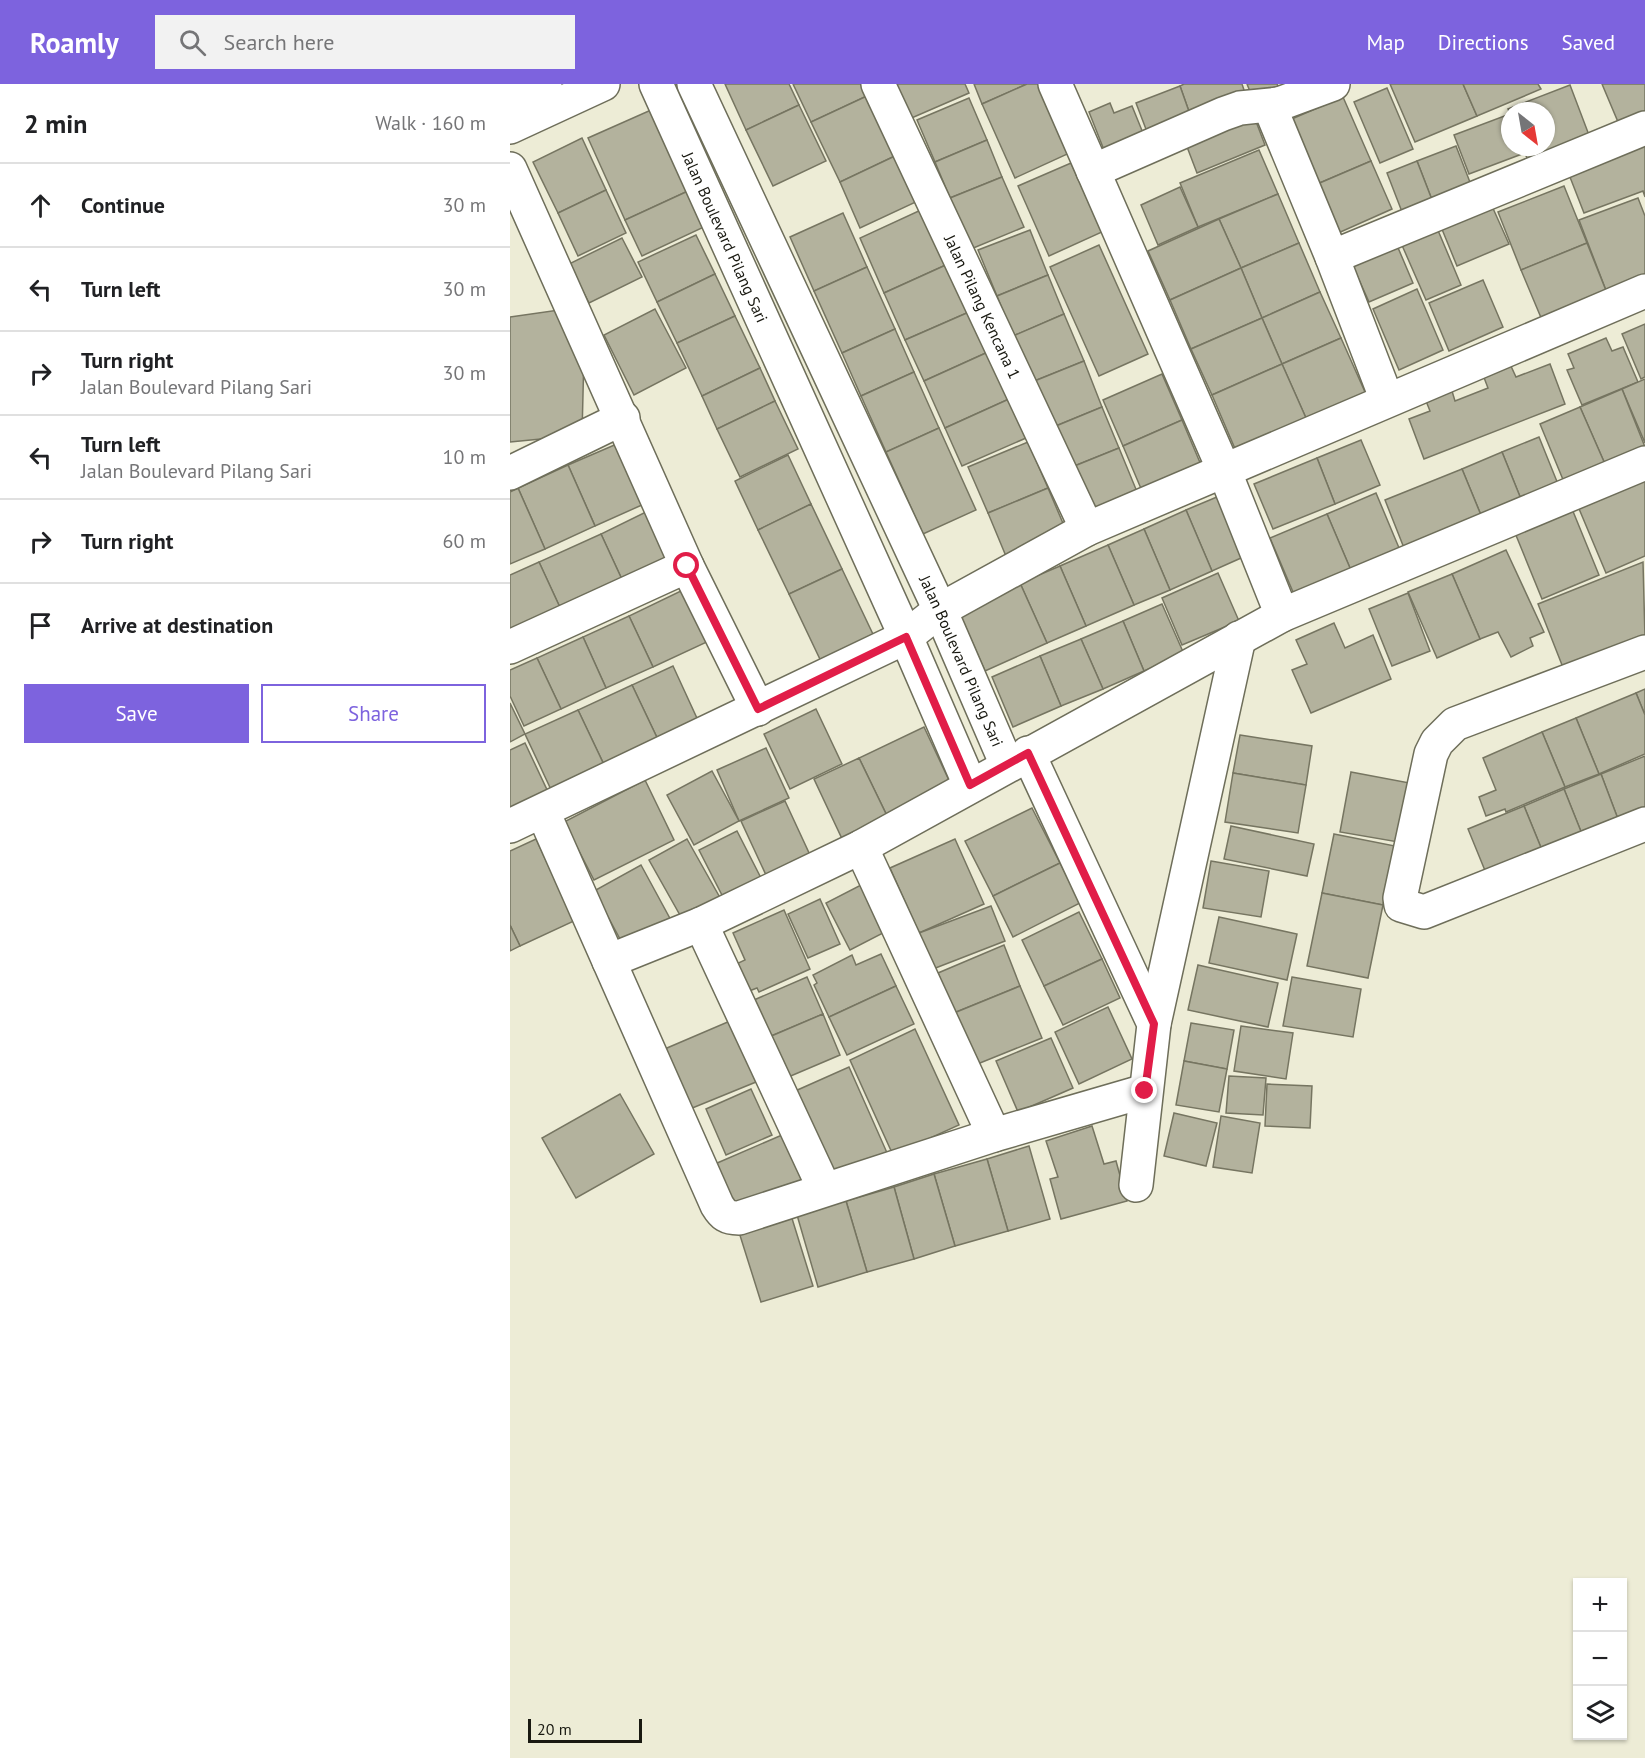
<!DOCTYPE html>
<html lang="en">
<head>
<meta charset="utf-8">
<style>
	body { margin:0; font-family:"PT Sans",sans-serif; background:#f2f2f2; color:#202124 }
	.controls { position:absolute; right:18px; bottom:18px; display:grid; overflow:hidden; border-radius:0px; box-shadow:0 2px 4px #0004 }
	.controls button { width:54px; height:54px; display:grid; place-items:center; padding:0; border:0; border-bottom:2px solid #e0e0e0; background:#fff; color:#202124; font:30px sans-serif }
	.compass { position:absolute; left:991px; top:18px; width:54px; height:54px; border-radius:50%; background:#fff; box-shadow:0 2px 4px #0004; rotate:149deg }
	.scale { position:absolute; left:18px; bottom:15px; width:114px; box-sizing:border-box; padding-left:6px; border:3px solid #191911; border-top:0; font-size:16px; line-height:21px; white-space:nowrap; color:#191911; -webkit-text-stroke:4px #edecd6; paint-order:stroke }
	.stop { position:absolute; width:18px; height:18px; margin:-14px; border:4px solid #e11d48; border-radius:50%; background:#fff }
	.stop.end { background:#e11d48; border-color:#fff; box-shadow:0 2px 6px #0008 }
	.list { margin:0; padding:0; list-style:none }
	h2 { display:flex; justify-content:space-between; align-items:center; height:78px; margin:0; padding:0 24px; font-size:26px }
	h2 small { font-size:20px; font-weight:400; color:#757577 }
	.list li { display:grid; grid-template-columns:39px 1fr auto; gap:18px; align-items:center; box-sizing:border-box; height:84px; padding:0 24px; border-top:2px solid #e0e0e0 }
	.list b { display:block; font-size:22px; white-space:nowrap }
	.list p { margin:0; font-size:20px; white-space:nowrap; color:#757577 }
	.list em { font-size:20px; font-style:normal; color:#757577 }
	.actions { display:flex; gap:12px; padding:18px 24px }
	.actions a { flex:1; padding:14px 0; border:2px solid #7d63de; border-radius:0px; text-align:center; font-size:21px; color:#7d63de }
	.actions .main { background:#7d63de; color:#fff }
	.icon { flex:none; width:33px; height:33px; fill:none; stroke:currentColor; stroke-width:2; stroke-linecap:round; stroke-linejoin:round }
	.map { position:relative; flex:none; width:1135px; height:1674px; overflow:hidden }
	header { display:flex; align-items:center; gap:36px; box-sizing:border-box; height:84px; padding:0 30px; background:#7d63de; color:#fff }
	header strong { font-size:28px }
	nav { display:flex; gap:33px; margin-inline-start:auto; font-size:21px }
	.search { width:420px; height:54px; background:#f2f2f2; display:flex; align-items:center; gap:15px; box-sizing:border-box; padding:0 21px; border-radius:0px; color:#757577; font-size:22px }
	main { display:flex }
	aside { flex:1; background:#fff }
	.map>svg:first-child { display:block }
	.building { fill:#b3b29d; stroke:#767561; stroke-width:1.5 }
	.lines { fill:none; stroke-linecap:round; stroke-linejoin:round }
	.minor-casing { stroke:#6e6e5a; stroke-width:36 }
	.minor { stroke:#fff; stroke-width:33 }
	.route { stroke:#e11d48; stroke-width:8 }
	.labels { text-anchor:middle; stroke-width:4.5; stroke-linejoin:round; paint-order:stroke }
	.street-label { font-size:16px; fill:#191911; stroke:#edecd6 }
</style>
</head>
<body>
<header>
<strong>Roamly</strong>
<div class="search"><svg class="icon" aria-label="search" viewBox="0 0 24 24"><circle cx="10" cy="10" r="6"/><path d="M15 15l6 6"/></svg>Search here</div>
<nav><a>Map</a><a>Directions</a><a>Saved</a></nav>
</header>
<main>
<aside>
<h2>2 min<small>Walk · 160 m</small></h2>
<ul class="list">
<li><svg class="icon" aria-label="ahead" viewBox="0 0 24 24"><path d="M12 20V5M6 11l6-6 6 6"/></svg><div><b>Continue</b></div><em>30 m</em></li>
<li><svg class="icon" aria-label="left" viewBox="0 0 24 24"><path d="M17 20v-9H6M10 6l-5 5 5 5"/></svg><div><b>Turn left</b></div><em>30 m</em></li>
<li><svg class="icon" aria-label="right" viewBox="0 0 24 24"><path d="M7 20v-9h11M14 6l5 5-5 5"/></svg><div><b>Turn right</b><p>Jalan Boulevard Pilang Sari</p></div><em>30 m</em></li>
<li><svg class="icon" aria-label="left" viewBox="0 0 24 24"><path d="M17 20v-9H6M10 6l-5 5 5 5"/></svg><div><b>Turn left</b><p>Jalan Boulevard Pilang Sari</p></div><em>10 m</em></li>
<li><svg class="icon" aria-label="right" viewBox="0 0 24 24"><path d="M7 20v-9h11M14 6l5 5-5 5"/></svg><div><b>Turn right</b></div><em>60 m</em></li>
<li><svg class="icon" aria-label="arrive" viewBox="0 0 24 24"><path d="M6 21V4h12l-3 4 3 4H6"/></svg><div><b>Arrive at destination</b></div></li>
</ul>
<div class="actions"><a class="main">Save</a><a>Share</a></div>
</aside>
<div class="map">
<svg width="1135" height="1674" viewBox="0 0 1135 1674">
	<rect width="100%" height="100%" fill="#edecd6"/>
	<g class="building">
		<polygon points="215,0 279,0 289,21 236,46"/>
		<polygon points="283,0 353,0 359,11 301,38"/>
		<polygon points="382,0 455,0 459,9 397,36"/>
		<polygon points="464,0 517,0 472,20"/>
		<polygon points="517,0 534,0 564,67 505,94 472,20"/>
		<polygon points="674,0 732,0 737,15 682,36 670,2"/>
		<polygon points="737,0 767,0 769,4 743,15"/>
		<polygon points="880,0 953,0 967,32 905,58"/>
		<polygon points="953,0 1028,0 1031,5 967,32"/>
		<polygon points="1092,0 1135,0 1135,35 1111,45"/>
		<polygon points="1060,1 1082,59 1020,83 1013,63 1036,63 1036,27 1000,27 1000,30 998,25"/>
		<polygon points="670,2 682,36 639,53 626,19"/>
		<polygon points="877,4 903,65 870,79 844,18"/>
		<polygon points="359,11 387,71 330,98 301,38"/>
		<polygon points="833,13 861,77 805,101 777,37"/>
		<polygon points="459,14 477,56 425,78 407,36"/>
		<polygon points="600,19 604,29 622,22 633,49 594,66 579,28"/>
		<polygon points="289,21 316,77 263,102 236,46"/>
		<polygon points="141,26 178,107 115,136 78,54"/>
		<polygon points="742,27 755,61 687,89 674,55"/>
		<polygon points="997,31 1000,63 1009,63 1012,70 959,90 944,51"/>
		<polygon points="72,54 96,106 48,129 23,78"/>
		<polygon points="477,56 492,93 440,114 425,78"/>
		<polygon points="1135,58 1135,113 1133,107 1074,129 1058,88"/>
		<polygon points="946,62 963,106 924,121 907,77"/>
		<polygon points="749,66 768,110 688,143 670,99"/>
		<polygon points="387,71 408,117 350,144 330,98"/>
		<polygon points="861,77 882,125 826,150 805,101"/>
		<polygon points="907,77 924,121 894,133 877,89"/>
		<polygon points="561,79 592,148 539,172 508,102"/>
		<polygon points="492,93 514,143 461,165 440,114"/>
		<polygon points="1054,102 1077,159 1011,186 988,128"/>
		<polygon points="670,103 688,143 648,161 631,121"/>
		<polygon points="96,106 116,149 68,172 48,129"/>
		<polygon points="178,107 194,143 132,172 115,136"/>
		<polygon points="768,110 789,159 731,184 709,135"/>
		<polygon points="977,111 999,160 947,182 927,133"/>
		<polygon points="1128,114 1135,132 1135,195 1097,209 1069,136"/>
		<polygon points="413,125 438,180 374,209 350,154"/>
		<polygon points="333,129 357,183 304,207 280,153"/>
		<polygon points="709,135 731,184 660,216 638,167"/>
		<polygon points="927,144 951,201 916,216 891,159"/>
		<polygon points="520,146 538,191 487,212 468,166"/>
		<polygon points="186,151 205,190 147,218 128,178"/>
		<polygon points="112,154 132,193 79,219 59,180"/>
		<polygon points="789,159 810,208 752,234 731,184"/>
		<polygon points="886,159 903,199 859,218 841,178"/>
		<polygon points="1077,159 1097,209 1032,236 1011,186"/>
		<polygon points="589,161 638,270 589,292 540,183"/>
		<polygon points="438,180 459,228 395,256 374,209"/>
		<polygon points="357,183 385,245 332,269 304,207"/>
		<polygon points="731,184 752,234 681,265 660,216"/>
		<polygon points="205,190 225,232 167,259 147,218"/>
		<polygon points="538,191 554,230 503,252 487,212"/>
		<polygon points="973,196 993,243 939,267 919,219"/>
		<polygon points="907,205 933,266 889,286 863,225"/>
		<polygon points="810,208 831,254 772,280 752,234"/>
		<polygon points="145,225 176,284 124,311 94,251"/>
		<polygon points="49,226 74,269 72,351 0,358 0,233"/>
		<polygon points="459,228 478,268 414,297 395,256"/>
		<polygon points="554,230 574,277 522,298 503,252"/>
		<polygon points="225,232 250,284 192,312 167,259"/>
		<polygon points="752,234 772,280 702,311 681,265"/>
		<polygon points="1135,240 1135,293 1131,295 1112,250"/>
		<polygon points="385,245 404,288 351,312 332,269"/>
		<polygon points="831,254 859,317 800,343 772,280"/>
		<polygon points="1096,254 1102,267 1113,263 1128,298 1072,321 1057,286 1064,284 1058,270"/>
		<polygon points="478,268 499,315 435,344 414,297"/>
		<polygon points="574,277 592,323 541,344 522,298"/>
		<polygon points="772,280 800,343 729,374 702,311"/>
		<polygon points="1000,280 1006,293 1040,280 1055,320 914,375 899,335 920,327 916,317 942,307 945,317 978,304 973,291"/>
		<polygon points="250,284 265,317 207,345 192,312"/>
		<polygon points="404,288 429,344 376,368 351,312"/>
		<polygon points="652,290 672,336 613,362 593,316"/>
		<polygon points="1135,295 1135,359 1112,305"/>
		<polygon points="1112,305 1135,363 1095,380 1070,323"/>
		<polygon points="499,315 516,354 452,382 435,344"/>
		<polygon points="265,317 288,365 230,393 207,345"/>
		<polygon points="592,323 609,364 557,385 541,344"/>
		<polygon points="1070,323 1095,380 1054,398 1030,340"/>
		<polygon points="672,336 694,388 635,414 613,362"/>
		<polygon points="429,344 466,426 413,450 376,368"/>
		<polygon points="1029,353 1050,405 1013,420 992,368"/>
		<polygon points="116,356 143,416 85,442 58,381"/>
		<polygon points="851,356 870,401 825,420 807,374"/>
		<polygon points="518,358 538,404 478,429 458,383"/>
		<polygon points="609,364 630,415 578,436 557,385"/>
		<polygon points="992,368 1013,420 973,436 952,385"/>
		<polygon points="278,371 301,420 248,446 225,397"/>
		<polygon points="807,374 825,420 763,445 744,400"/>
		<polygon points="58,381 85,442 35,465 8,404"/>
		<polygon points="952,385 973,436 896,469 875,416"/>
		<polygon points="1135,391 1135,472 1096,489 1067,420"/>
		<polygon points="8,404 35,465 0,480 0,408"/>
		<polygon points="538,404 558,451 498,477 478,429"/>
		<polygon points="866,409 892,471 843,491 817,430"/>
		<polygon points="714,410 740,470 702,487 676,426"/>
		<polygon points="301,420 332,485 279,510 248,446"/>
		<polygon points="1060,420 1089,491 1032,515 1003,444"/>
		<polygon points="142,425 166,477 115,502 91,450"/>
		<polygon points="676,426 702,487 660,506 634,445"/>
		<polygon points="817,430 843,491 786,515 760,454"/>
		<polygon points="634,445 660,506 624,521 598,461"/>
		<polygon points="91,450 115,502 53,530 29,478"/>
		<polygon points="598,461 624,521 576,542 550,482"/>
		<polygon points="996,466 1034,548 1020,554 1023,562 1001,573 988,548 970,555 942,490"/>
		<polygon points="29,478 53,530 4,553 0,544 0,491"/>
		<polygon points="1133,478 1135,554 1054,586 1028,520"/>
		<polygon points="550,482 576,542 537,559 510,499"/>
		<polygon points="332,485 370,565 317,590 279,510"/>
		<polygon points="708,489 729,537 672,561 652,514"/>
		<polygon points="942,490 970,555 927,574 898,508"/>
		<polygon points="510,499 537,559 475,587 448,526"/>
		<polygon points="175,505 199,557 143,583 119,532"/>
		<polygon points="898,509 920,567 882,582 859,525"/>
		<polygon points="652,520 674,570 634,587 613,537"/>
		<polygon points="119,532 143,583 96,604 73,553"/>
		<polygon points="613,537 634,587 593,605 571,555"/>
		<polygon points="824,539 835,564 863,551 881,595 801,629 782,586 797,580 786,556"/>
		<polygon points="73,553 96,604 51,625 27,574"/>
		<polygon points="571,555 593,605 551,622 530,572"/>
		<polygon points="530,572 551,622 503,643 482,593"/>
		<polygon points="27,574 51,625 14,642 0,612 0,586"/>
		<polygon points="163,582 191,643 151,662 122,601"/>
		<polygon points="122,601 151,662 97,687 68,626"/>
		<polygon points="1135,605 1135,631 1126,609"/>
		<polygon points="1126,609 1135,631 1135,670 1089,690 1066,634"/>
		<polygon points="0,619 15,650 0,658"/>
		<polygon points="306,625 332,680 280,705 254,650"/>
		<polygon points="68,626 97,687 44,712 15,650"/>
		<polygon points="1066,634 1089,690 1055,703 1032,648"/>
		<polygon points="414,643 444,707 380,738 349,674"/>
		<polygon points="1032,648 1055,703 996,728 995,725 976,732 969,713 986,706 973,674"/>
		<polygon points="730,651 802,662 796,701 723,689"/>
		<polygon points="15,659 39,710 0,728 0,666"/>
		<polygon points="256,664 279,714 229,737 207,686"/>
		<polygon points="1135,672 1135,724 1108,735 1091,690"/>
		<polygon points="349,674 380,738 334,759 304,695"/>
		<polygon points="202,687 229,737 184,761 157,711"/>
		<polygon points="841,688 905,700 894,759 830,748"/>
		<polygon points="723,689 796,701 788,749 715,738"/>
		<polygon points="1091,690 1108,735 1072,750 1054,705"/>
		<polygon points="135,696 164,756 84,796 54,738"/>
		<polygon points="1054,705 1072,750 1032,766 1014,722"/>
		<polygon points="275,717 306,784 262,804 231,737"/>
		<polygon points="1014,722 1032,766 976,789 958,745"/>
		<polygon points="522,724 550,779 483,812 455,757"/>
		<polygon points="721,742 804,760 797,792 714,775"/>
		<polygon points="227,747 253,798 215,817 189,766"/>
		<polygon points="824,750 885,762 873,821 812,809"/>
		<polygon points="26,755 64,837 10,862 0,841 0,767"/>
		<polygon points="177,755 213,819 175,840 139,776"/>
		<polygon points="445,755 474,820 409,849 380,784"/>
		<polygon points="701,777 759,787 751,833 693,824"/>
		<polygon points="550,779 570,819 503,853 483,812"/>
		<polygon points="131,781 163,840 116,866 84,807"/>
		<polygon points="351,801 375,848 340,866 316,819"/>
		<polygon points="812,809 873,821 858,894 797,882"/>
		<polygon points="310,815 330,860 298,874 278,830"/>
		<polygon points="481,822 495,857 423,885 409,849"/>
		<polygon points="274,826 300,885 249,908 247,904 234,909 222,882 235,876 223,849"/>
		<polygon points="569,828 592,875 534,902 512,856"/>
		<polygon points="709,833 787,850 777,896 699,879"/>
		<polygon points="0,841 10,862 0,867"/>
		<polygon points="494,861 510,902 444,929 428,889"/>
		<polygon points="371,870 386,902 319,933 304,901 307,899 303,891 342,871 346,881"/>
		<polygon points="592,875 610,914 553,941 534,902"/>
		<polygon points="688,881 768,899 758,943 678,926"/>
		<polygon points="297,893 313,930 259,953 244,916"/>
		<polygon points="782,893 851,905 843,953 773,942"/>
		<polygon points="386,902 404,940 337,971 319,933"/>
		<polygon points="510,902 532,954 465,981 444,929"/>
		<polygon points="598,923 622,975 569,1000 545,948"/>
		<polygon points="313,930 330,971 276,994 259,953"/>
		<polygon points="220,937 246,998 175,1027 150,967"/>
		<polygon points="681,939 724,946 717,985 674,977"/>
		<polygon points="731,942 783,949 776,995 724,987"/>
		<polygon points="405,945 449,1041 383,1071 340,976"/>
		<polygon points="541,954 563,1004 508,1028 486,977"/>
		<polygon points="674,977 717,985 709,1028 666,1021"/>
		<polygon points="339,983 378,1071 322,1096 283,1008"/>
		<polygon points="719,992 756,994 753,1031 716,1029"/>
		<polygon points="757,1000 802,1002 800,1044 755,1042"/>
		<polygon points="241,1005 262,1051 216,1071 196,1025"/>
		<polygon points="110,1010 144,1070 66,1114 32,1054"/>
		<polygon points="664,1029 707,1039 696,1082 654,1072"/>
		<polygon points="711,1032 750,1039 742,1089 703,1083"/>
		<polygon points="582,1042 594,1080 606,1077 617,1117 551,1135 540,1095 548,1093 536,1057"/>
		<polygon points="272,1051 293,1099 219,1131 198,1083"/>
		<polygon points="519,1062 540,1135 498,1147 477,1075"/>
		<polygon points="477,1075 498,1147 445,1162 424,1090"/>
		<polygon points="424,1090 445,1162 404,1175 384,1103"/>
		<polygon points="384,1103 404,1175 357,1188 336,1117"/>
		<polygon points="336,1117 357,1188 308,1203 287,1131"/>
		<polygon points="280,1128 303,1202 251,1218 228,1145"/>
	</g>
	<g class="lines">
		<g class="minor-casing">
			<g id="minor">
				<path id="s1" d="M 146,0 L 396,553 L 460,701"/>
				<path id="s2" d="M 184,0 L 430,526 L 497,681"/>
				<path id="s3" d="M 368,0 L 577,445"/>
				<polyline points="545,0 714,386 772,531"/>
				<polyline points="823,0 769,20 764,33 822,173 877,316"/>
				<polyline points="0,17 35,0"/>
				<polyline points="0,43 93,0"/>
				<polyline points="0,85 177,482 248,625"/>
				<polyline points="583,87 713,30 730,24 769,20"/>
				<polyline points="822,173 1135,44"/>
				<polyline points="0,389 113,334"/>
				<polyline points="0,563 177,482"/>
				<polyline points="1135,568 945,640 927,658 921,670 890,814 891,821 914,828 1135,740"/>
				<polyline points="518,669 644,940 626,1101"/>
				<path d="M 33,728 L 207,1121 C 213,1131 217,1134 229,1134 L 484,1051 L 635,1007"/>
				<polyline points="0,742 396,553 430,526 577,445 1135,207"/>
				<polyline points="351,763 484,1051"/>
				<polyline points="191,840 314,1104"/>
				<polyline points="99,877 191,840 351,763 772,531 1135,379"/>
				<polyline points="644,940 729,554"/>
			</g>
		</g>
		<use href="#minor" class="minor"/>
	</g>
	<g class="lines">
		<polyline class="route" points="177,482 248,625 396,553 460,701 518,669 644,940 635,1007"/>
	</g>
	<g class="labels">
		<g class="street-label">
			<text dy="6" stroke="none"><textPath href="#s1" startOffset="168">Jalan Boulevard Pilang Sari</textPath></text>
			<text dy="6" stroke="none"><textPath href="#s3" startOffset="246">Jalan Pilang Kencana 1</textPath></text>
			<text dy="6" stroke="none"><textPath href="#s2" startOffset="636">Jalan Boulevard Pilang Sari</textPath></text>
		</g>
	</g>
</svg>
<div class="controls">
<button>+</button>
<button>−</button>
<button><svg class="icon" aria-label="layers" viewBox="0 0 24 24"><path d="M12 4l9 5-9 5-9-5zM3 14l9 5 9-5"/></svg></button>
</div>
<svg class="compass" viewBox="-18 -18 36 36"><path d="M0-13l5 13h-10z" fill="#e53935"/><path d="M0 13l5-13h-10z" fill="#757577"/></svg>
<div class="scale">20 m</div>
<div class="stop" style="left:177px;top:482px"></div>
<div class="stop end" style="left:635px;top:1007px"></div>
</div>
</main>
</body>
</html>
